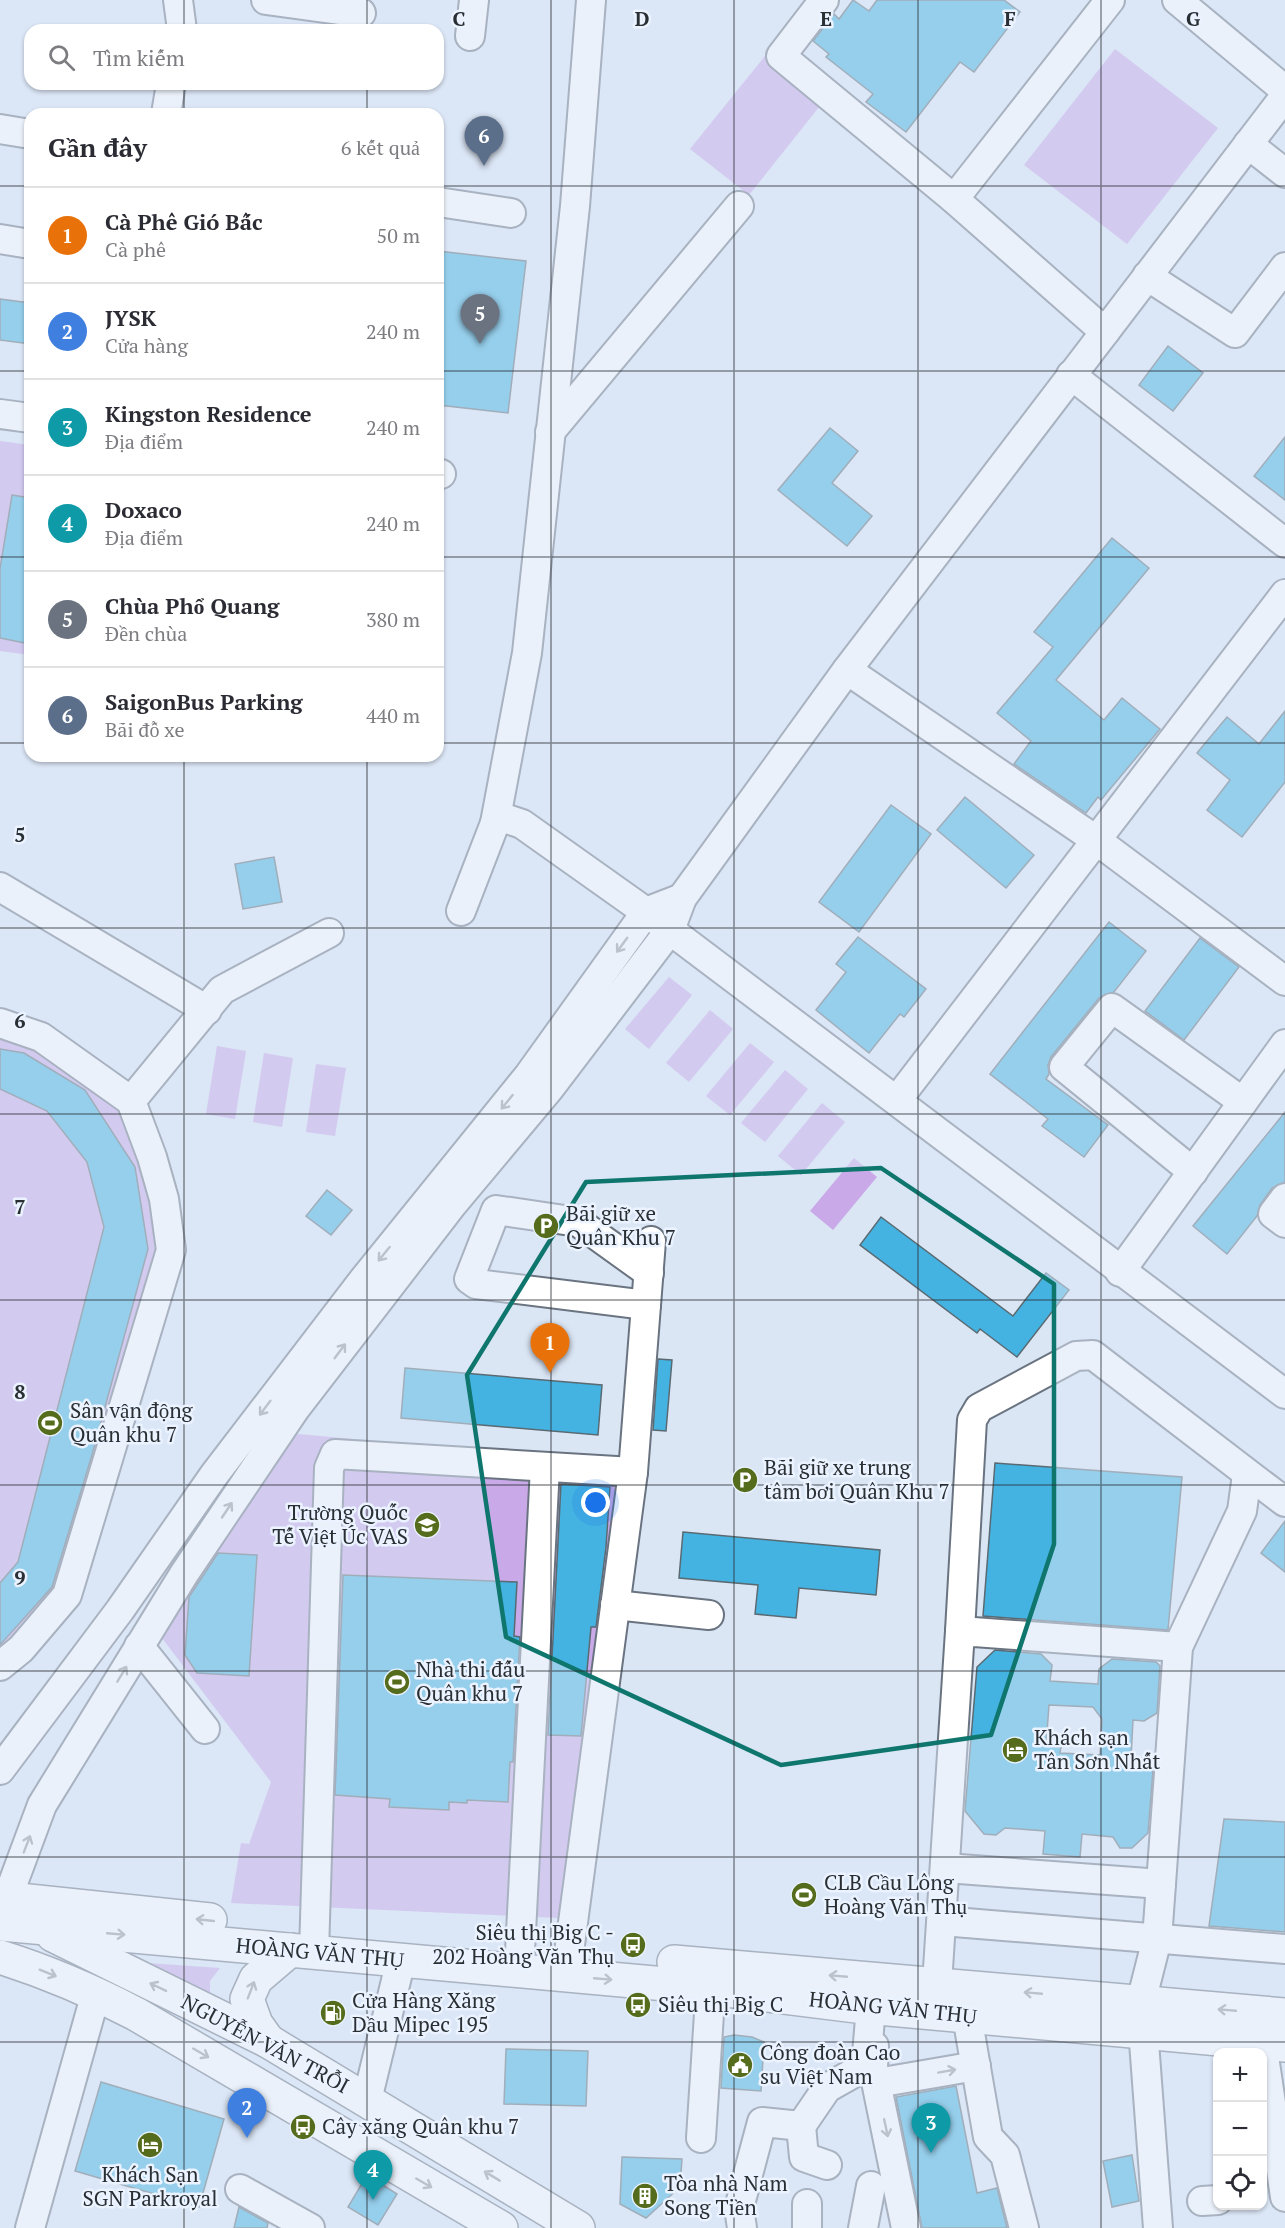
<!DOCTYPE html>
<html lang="vi">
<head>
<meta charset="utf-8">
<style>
	body { margin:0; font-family:"PT Serif",serif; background:#f7f7f7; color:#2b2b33 }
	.controls { position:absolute; right:18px; bottom:18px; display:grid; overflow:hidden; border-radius:12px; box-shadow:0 2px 4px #0004 }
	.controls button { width:54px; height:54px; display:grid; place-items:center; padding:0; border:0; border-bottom:2px solid #e1e1e2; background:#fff; color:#2b2b33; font:30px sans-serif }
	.you { position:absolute; left:596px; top:1503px; width:21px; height:21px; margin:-15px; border:4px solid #fff; border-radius:50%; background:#1a73e8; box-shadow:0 0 0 9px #1a73e833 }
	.badge { display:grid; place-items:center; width:39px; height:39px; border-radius:50%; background:#556c1c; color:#fff; font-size:20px; font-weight:700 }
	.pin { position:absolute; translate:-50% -50px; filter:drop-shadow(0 2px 3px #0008) }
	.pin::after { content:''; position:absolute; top:32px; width:21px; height:18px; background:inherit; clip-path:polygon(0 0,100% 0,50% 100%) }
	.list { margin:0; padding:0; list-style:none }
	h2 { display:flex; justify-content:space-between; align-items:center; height:78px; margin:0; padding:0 24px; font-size:26px }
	h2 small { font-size:20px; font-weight:400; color:#7c7c81 }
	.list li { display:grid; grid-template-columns:39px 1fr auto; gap:18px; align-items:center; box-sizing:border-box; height:96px; padding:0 24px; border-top:2px solid #e1e1e2 }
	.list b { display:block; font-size:22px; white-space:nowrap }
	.list p { margin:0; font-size:20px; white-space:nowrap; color:#7c7c81 }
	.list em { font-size:20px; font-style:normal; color:#7c7c81 }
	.icon { flex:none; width:33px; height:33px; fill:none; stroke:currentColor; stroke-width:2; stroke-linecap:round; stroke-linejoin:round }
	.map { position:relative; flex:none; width:1285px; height:2228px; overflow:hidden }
	.search { position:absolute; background:#fff; box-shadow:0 2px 4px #0004; left:24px; top:24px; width:420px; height:66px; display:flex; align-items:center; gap:15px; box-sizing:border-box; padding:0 21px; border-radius:18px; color:#7c7c81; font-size:22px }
	.panel { position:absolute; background:#fff; box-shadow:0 2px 4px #0004; left:24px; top:108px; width:420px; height:654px; border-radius:18px }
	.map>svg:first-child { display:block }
	.green { fill:#c9a9e8 }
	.building { fill:#44b3e1; stroke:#5a6a72; stroke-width:1.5; fill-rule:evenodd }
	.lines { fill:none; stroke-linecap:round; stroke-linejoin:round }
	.minor-casing { stroke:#6a7480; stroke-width:32 }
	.major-casing { stroke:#6a7480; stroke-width:36 }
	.minor { stroke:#fff; stroke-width:28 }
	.major { stroke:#fff; stroke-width:33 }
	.oneway { stroke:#94979a }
	.marked { fill:none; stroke:#0f766e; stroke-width:4.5; stroke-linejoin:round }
	.grid { fill:none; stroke:#2a2f34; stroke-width:1.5; stroke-opacity:0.55 }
	.labels { text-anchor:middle; stroke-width:5; stroke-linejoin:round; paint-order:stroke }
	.poi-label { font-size:21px; fill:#2a2f34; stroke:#eaf3ff; text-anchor:start }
	.street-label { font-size:21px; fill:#2a2f34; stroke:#eaf3ff }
	.grid-label { font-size:20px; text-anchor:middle; font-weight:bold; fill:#2a2f34; stroke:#eaf3ff; stroke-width:5; stroke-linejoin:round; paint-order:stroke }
</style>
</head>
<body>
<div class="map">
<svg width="1285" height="2228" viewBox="0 0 1285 2228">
	<rect width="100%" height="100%" fill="#dbe6f5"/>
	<g class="green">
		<polygon points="1115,49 1218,128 1127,244 1024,165"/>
		<polygon points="765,56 823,102 749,195 690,149"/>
		<polygon points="0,441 30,445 30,655 0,651"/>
		<polygon points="669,977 692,995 649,1049 625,1029"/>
		<polygon points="710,1010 733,1029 689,1082 666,1063"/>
		<polygon points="0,1027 131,1101 164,1199 144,1342 53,1597 0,1658"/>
		<polygon points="750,1043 774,1062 730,1115 706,1096"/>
		<polygon points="217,1046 246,1051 235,1119 206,1114"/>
		<polygon points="264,1053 293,1058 282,1127 253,1122"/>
		<polygon points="316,1064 346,1068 335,1136 306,1132"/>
		<polygon points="785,1070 808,1089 765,1142 741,1123"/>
		<polygon points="822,1103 845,1122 801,1175 778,1156"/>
		<polygon points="854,1158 877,1177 833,1230 810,1211"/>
		<polygon points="298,1434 630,1464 560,1918 231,1903 241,1843 249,1844 271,1782 159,1634 263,1473"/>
		<polygon points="147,1963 220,1968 210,1981 210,2000"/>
	</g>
	<g class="building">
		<polygon points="853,0 869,11 877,0 1004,0 1020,12 974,72 960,62 906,132 866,102 873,94 826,57 829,54 813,41 834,14 839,19"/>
		<polygon points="438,251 526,261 508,413 438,405"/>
		<polygon points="0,299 30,303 30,344 0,340"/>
		<polygon points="1168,346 1203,373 1173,411 1139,385"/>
		<polygon points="830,428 858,451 832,483 872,516 847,546 778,490"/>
		<polygon points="1285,437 1285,500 1254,476"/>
		<polygon points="12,495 30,498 30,644 0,638 0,569"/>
		<polygon points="1112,538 1149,568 1056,680 1104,720 1122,698 1160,729 1101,800 1098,797 1086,813 1014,764 1031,741 997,713 1053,647 1034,632"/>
		<polygon points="1285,711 1285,782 1242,837 1207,810 1230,780 1197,753 1227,717 1259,744"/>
		<polygon points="965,797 1034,855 1006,888 937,830"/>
		<polygon points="891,805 931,834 859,932 819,902"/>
		<polygon points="274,857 282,902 243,909 235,864"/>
		<polygon points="1109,922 1146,951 1114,992 1099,998 1051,1057 1048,1065 1049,1074 1046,1079 1108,1125 1084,1157 1042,1126 1048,1119 990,1074"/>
		<polygon points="858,937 926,989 904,1017 900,1014 869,1053 816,1010 846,972 836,964"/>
		<polygon points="1200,938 1239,967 1184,1040 1145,1011"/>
		<polygon points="0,1049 24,1053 85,1090 135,1167 148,1249 92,1455 52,1587 0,1645 0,1583 18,1562 104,1227 87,1162 47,1111 0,1089"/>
		<polygon points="1285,1112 1285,1182 1272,1188 1260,1205 1257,1216 1227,1254 1193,1226"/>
		<polygon points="327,1190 352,1210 331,1235 306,1216"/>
		<polygon points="881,1217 1013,1316 1046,1273 1069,1290 1017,1357 980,1329 977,1333 860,1245"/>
		<polygon points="658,1359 672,1360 666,1431 653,1430"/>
		<polygon points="405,1368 602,1385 598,1435 401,1418"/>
		<polygon points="995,1463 1182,1477 1168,1630 983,1616"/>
		<polygon points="561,1484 610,1487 606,1547 596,1627 591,1627 581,1736 548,1735"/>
		<polygon points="1285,1521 1285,1572 1261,1553"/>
		<polygon points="683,1532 880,1550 876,1595 799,1588 796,1618 755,1614 758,1585 679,1578"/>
		<polygon points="218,1553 257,1555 249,1676 197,1673 185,1655 189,1597"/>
		<polygon points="343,1575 517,1582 514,1636 520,1637 513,1762 510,1762 508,1802 467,1800 467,1803 449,1802 449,1810 389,1807 390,1799 335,1795"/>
		<path d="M 995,1650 L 1041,1654 L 1052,1665 L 1050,1681 L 1098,1684 L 1099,1669 L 1112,1659 L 1156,1662 L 1160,1666 L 1157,1713 L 1144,1721 L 1133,1720 L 1131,1758 L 1142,1758 L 1153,1770 L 1148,1833 L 1132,1848 L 1120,1848 L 1113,1837 L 1082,1834 L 1080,1857 L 1043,1854 L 1045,1831 L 1005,1828 L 996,1835 L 984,1834 L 965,1811 L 977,1667 ZM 1049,1705 L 1093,1707 L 1102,1719 L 1100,1755 L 1060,1753 L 1061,1747 L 1046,1746 Z"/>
		<polygon points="1224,1819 1285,1822 1285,1932 1209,1926"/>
		<polygon points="734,2035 752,2037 764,2042 761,2091 721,2088 724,2037"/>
		<polygon points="506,2049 588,2051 586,2106 504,2104"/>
		<polygon points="101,2082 224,2119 199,2207 75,2171"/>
		<polygon points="956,2086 977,2193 997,2188 1007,2228 922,2228 896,2097"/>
		<polygon points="1132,2155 1139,2201 1112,2207 1103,2161"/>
		<polygon points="622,2157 682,2159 680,2187 646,2218 620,2204"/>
		<polygon points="367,2175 397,2194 378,2225 348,2207"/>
		<polygon points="239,2207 268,2223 267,2228 234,2228"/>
	</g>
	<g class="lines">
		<g class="minor-casing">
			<g id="minor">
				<polyline points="178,0 182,30"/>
				<polyline points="266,0 361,13"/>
				<polyline points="824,0 781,56 954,199"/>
				<polyline points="1177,0 1285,90"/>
				<polyline points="470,36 474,0"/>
				<polyline points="166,114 171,84"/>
				<polyline points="0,129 30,134"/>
				<polyline points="1248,144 1285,173"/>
				<polyline points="438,202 511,213"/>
				<polyline points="0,239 30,244"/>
				<polyline points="1147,276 1235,333 1285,267"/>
				<polyline points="1105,332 954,199 1110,0"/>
				<polyline points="1071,375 1285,543"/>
				<polyline points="0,414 30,418"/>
				<polyline points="550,432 739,206"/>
				<polyline points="438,473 441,474"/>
				<polyline points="847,670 1285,96"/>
				<polyline points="495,823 527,653 575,206 591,0"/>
				<polyline points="0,887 207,1010"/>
				<polyline points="461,911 495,823 504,818 522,824 646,912 1285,1394"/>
				<polyline points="0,1023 41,1037 131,1101 152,1157 164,1199 171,1250 67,1595 21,1649 0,1666"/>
				<polyline points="897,1100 1285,594"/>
				<polyline points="131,1101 222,990 329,933"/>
				<polyline points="1193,1172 1064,1067 1112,1008 1243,1102"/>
				<polyline points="1285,1198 1273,1214 1285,1223"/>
				<polyline points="1120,1272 1285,1044"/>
				<polyline points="646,1305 476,1284 469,1279 496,1210 578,1222 649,1273"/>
				<polyline points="615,1605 709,1615"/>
				<polyline points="960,1631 972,1420 979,1408 1076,1356 1093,1355 1285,1502"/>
				<polyline points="139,1646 205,1729"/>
				<polyline points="0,1770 120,1610 214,1475 364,1279 529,1075 646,912 682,898"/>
				<polyline points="946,1868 1161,1884 1157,1939 1141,2002 1158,2228"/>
				<polyline points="1161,1884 1178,1647 1242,1511 1247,1475"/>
				<polyline points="7,1899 42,1805 184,1574 295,1409 452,1205 549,1089 670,930 682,898 847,670 1096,840 1285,981"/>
				<polyline points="942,1921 1285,1949"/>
				<polyline points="314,1952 329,1468 335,1454 633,1472"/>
				<polyline points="519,1971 545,1467"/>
				<polyline points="566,1975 633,1472 651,1241"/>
				<polyline points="937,1984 960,1631 1178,1647"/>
				<polyline points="967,2016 988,2137 1005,2155 1024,2228"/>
				<polyline points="1264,2021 1262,2043 1285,2197"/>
				<polyline points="874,2046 873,2067 906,2228"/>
				<polyline points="877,2083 976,2066"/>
				<polyline points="367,2100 401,1960"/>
				<polyline points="801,2126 804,2157 827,2165"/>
				<polyline points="701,2138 712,1967"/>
				<polyline points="240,2189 310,2228"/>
				<polyline points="1202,2201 1218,2200"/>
				<polyline points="30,2228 96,1993"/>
				<polyline points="742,2228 739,2208 762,2122 801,2126 827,2088 866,2066 871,2007"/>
				<polyline points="807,2228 807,2204"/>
				<polyline points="863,2228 871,2186"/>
			</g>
		</g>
		<g class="major-casing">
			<g id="major">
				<polyline points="0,1898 210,1920"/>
				<polyline points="0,1924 710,1988 856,2006 1285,2045"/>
				<polyline points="53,1935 268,2041 578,2228"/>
				<path d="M 0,1957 C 48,1972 92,1991 136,2014 L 501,2228"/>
				<polyline points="674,1962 1285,2015"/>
				<polyline points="268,2041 256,2024 247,1999 256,1979 290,1950"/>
			</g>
		</g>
		<use href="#minor" class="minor"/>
		<use href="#major" class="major"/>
	</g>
	<defs><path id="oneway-shaft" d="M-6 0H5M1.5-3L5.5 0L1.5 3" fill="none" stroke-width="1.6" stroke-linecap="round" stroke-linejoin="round" transform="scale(1.5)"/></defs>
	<g class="oneway">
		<use href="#oneway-shaft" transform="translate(622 945) rotate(126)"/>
		<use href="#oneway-shaft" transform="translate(507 1102) rotate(129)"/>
		<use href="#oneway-shaft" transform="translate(384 1254) rotate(129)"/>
		<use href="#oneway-shaft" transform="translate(340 1351) rotate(-53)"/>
		<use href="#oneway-shaft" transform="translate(265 1408) rotate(127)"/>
		<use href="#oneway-shaft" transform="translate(227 1510) rotate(-56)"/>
		<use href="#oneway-shaft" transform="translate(122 1674) rotate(-59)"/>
		<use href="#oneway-shaft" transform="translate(27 1844) rotate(-69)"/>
		<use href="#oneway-shaft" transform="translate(205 1920) rotate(-174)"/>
		<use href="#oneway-shaft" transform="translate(116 1934) rotate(5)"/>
		<use href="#oneway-shaft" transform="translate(48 1973) rotate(22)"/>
		<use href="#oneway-shaft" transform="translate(838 1976) rotate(-175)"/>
		<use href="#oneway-shaft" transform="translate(603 1979) rotate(5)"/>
		<use href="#oneway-shaft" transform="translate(158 1987) rotate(-154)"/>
		<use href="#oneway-shaft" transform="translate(251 1990) rotate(-69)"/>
		<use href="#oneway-shaft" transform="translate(1033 1993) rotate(-175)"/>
		<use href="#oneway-shaft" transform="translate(1227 2010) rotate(-175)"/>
		<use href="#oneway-shaft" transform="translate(201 2053) rotate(30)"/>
		<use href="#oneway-shaft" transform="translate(947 2071) rotate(-10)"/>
		<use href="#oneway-shaft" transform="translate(886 2128) rotate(78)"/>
		<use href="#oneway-shaft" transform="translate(492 2176) rotate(-149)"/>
		<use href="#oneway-shaft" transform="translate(424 2183) rotate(30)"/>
	</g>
	<path d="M0 0H1285V2228H0ZM 881,1168 L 1054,1284 L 1054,1544 L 991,1735 L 781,1765 L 506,1637 L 467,1375 L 586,1182 Z" fill="#dbe6f5" fill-opacity=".55" fill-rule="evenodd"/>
	<path class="marked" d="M 881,1168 L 1054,1284 L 1054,1544 L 991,1735 L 781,1765 L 506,1637 L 467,1375 L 586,1182 Z"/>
	<path class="grid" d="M 184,0 L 184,30M 367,0 L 367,30M 551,0 L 551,2228M 734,0 L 734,2228M 918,0 L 918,2228M 1101,0 L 1101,2228M 184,84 L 184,114M 367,84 L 367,114M 0,186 L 30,186M 438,186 L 1285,186M 0,371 L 30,371M 438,371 L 1285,371M 0,557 L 30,557M 438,557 L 1285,557M 0,743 L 30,743M 438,743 L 1285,743M 184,756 L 184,2228M 367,756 L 367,2228M 0,928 L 1285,928M 0,1114 L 1285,1114M 0,1300 L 1285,1300M 0,1485 L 1285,1485M 0,1671 L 1285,1671M 0,1857 L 1285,1857M 0,2042 L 1285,2042"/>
	<defs>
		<g id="parking-disc" transform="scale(1.35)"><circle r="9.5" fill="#556c1c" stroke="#eaf3ff"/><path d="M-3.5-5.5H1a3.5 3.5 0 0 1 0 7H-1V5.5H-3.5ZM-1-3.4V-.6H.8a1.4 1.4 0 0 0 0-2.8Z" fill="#fff"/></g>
		<g id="stadium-disc" transform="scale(1.35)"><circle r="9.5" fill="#556c1c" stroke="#eaf3ff"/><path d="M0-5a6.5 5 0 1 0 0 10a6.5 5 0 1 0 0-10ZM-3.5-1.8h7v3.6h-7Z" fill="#fff"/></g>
		<g id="school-disc" transform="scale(1.35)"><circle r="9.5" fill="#556c1c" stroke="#eaf3ff"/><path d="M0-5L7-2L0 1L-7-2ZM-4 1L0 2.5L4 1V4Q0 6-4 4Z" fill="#fff"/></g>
		<g id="hotel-disc" transform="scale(1.35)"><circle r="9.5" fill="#556c1c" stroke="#eaf3ff"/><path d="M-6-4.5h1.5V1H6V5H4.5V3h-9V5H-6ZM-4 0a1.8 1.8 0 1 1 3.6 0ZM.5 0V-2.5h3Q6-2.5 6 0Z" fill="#fff"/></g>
		<g id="bus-disc" transform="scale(1.35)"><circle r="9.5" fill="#556c1c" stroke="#eaf3ff"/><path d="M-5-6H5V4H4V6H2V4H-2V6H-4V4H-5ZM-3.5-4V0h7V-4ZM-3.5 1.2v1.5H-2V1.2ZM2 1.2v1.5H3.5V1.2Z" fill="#fff"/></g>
		<g id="fuel-disc" transform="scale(1.35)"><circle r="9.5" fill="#556c1c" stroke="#eaf3ff"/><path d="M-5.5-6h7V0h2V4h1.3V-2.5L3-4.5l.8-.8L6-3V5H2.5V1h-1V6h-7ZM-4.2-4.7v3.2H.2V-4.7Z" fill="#fff"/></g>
		<g id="civic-disc" transform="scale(1.35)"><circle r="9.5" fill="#556c1c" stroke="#eaf3ff"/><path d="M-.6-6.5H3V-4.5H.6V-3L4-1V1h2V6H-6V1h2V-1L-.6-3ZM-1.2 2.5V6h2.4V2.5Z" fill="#fff"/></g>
		<g id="building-disc" transform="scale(1.35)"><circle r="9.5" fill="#556c1c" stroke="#eaf3ff"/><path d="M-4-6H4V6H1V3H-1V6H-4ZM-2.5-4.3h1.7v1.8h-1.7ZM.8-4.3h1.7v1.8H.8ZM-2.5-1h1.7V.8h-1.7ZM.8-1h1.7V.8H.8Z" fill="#fff"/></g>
	</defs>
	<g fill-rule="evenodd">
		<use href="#parking-disc" x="546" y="1226"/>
		<use href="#stadium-disc" x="50" y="1423"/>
		<use href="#parking-disc" x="745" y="1480"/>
		<use href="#school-disc" x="427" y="1525"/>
		<use href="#stadium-disc" x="397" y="1682"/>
		<use href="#hotel-disc" x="1015" y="1750"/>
		<use href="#stadium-disc" x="804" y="1895"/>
		<use href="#bus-disc" x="633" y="1945"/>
		<use href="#bus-disc" x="638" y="2005"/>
		<use href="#fuel-disc" x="333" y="2013"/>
		<use href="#civic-disc" x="740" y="2065"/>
		<use href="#bus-disc" x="303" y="2127"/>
		<use href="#hotel-disc" x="150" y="2145"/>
		<use href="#building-disc" x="645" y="2196"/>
	</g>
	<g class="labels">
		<g class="poi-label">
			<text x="566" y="1221">Bãi giữ xe<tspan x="566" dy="24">Quân Khu 7</tspan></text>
			<text x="70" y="1418">Sân vận động<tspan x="70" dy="24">Quân khu 7</tspan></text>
			<text x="764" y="1475">Bãi giữ xe trung<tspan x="764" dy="24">tâm bơi Quân Khu 7</tspan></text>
			<text x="408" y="1520" text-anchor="end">Trường Quốc<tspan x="408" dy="24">Tế Việt Úc VAS</tspan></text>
			<text x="416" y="1677">Nhà thi đấu<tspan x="416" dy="24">Quân khu 7</tspan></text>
			<text x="1034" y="1745">Khách sạn<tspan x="1034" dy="24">Tân Sơn Nhất</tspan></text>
			<text x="824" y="1890">CLB Cầu Lông<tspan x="824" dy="24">Hoàng Văn Thụ</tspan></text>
			<text x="614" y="1940" text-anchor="end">Siêu thị Big C -<tspan x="614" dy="24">202 Hoàng Văn Thụ</tspan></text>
			<text x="352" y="2008">Cửa Hàng Xăng<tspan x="352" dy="24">Dầu Mipec 195</tspan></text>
			<text x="658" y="2012">Siêu thị Big C</text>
			<text x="760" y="2060">Công đoàn Cao<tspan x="760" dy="24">su Việt Nam</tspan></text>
			<text x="322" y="2134">Cây xăng Quân khu 7</text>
			<text x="150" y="2182" text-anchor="middle">Khách Sạn<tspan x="150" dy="24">SGN Parkroyal</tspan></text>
			<text x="664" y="2191">Tòa nhà Nam<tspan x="664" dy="24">Song Tiền</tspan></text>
		</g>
		<g class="street-label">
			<text transform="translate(320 1953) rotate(5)" y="7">HOÀNG VĂN THỤ</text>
			<text transform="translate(893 2008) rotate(6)" y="7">HOÀNG VĂN THỤ</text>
			<text transform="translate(265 2044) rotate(28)" y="7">NGUYỄN VĂN TRỖI</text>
		</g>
	</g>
	<g class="grid-label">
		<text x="459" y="26">C</text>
		<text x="642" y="26">D</text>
		<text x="826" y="26">E</text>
		<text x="1010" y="26">F</text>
		<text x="1193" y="26">G</text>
		<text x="20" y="842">5</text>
		<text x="20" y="1028">6</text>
		<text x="20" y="1214">7</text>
		<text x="20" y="1399">8</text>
		<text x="20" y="1585">9</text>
	</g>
</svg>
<div class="controls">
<button>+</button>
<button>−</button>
<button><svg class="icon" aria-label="locate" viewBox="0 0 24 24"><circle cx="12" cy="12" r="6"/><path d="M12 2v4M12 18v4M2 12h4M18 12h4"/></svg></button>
</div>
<div class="you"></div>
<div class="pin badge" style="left:550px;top:1373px;background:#e8710a">1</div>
<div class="pin badge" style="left:247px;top:2138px;background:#3f7fe0">2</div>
<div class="pin badge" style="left:931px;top:2153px;background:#0f9aa8">3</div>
<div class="pin badge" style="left:373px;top:2200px;background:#0f9aa8">4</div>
<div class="pin badge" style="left:480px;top:344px;background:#6b7280">5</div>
<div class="pin badge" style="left:484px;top:166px;background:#5c6f8a">6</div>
<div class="search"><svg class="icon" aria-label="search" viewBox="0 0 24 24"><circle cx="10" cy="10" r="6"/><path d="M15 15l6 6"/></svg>Tìm kiếm</div>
<section class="panel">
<h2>Gần đây<small>6 kết quả</small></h2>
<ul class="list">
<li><span class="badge" style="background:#e8710a">1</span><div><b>Cà Phê Gió Bấc</b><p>Cà phê</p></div><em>50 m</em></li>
<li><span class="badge" style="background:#3f7fe0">2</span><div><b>JYSK</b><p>Cửa hàng</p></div><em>240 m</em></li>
<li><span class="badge" style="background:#0f9aa8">3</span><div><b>Kingston Residence</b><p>Địa điểm</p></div><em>240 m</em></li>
<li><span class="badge" style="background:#0f9aa8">4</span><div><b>Doxaco</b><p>Địa điểm</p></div><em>240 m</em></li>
<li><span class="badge" style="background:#6b7280">5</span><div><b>Chùa Phổ Quang</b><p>Đền chùa</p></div><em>380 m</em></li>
<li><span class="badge" style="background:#5c6f8a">6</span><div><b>SaigonBus Parking</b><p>Bãi đỗ xe</p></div><em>440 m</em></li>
</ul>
</section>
</div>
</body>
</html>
